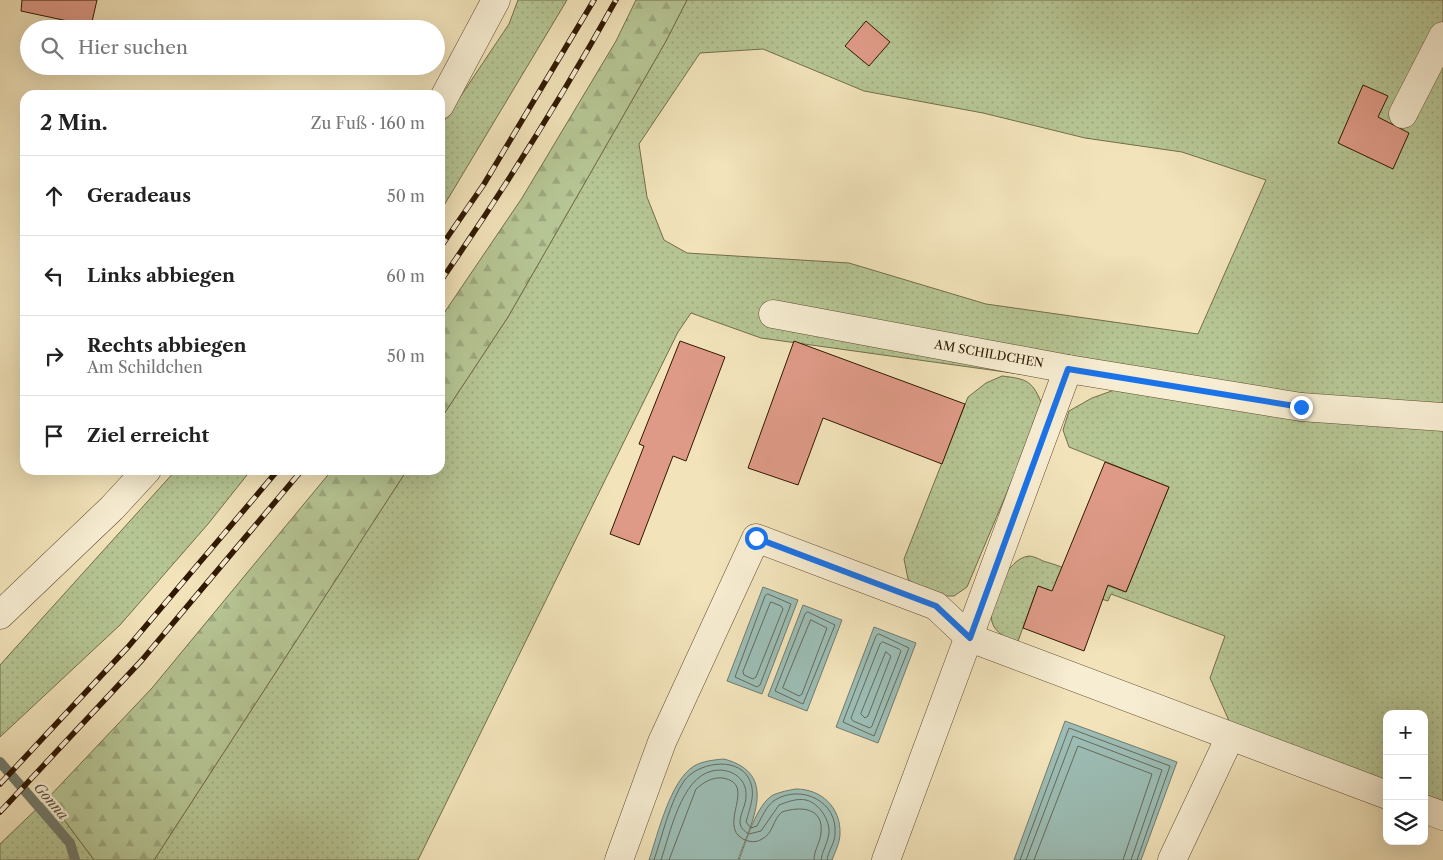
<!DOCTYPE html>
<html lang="de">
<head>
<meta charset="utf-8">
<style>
	body { margin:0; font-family:"Libre Caslon Text",serif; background:#f2f2f2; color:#222 }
	.controls { position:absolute; right:15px; bottom:15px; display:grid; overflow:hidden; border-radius:10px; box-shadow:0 5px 20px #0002 }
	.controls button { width:45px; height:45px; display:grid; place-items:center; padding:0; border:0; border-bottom:1px solid #e0e0e0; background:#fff; color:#222; font:25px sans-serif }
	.stop { position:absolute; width:15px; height:15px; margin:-11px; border:4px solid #1a73e8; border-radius:50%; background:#fff }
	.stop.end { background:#1a73e8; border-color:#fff; box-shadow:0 1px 5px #0008 }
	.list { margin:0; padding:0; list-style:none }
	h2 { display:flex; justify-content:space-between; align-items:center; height:65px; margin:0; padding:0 20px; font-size:21px }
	h2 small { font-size:16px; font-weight:400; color:#767676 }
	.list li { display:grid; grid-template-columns:32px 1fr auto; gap:15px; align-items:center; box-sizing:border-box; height:80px; padding:0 20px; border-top:1px solid #e0e0e0 }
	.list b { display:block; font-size:19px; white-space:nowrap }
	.list p { margin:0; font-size:16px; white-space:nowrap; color:#767676 }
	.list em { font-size:16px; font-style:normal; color:#767676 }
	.icon { flex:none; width:28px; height:28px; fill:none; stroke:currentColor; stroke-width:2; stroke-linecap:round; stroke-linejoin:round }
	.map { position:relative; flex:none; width:1443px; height:860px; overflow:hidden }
	.search { position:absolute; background:#fff; box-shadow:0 5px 20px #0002; left:20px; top:20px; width:425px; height:55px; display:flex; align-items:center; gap:12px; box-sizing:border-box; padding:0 18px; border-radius:28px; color:#767676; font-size:19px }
	.panel { position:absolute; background:#fff; box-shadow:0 5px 20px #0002; left:20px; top:90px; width:425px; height:385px; border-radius:15px }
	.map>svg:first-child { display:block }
	.grass { fill:url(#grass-dots); stroke:#736e4a; fill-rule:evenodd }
	.forest { fill:url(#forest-firs); stroke:#736e4a }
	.water { fill:#9cbdb5; stroke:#717b6d }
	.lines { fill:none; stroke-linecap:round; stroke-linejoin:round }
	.shore { stroke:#666a5a; stroke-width:1 }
	.stream { stroke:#717b6d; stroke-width:10 }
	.building { fill:#de9a87; stroke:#301800 }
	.minor-casing { stroke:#604b2e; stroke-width:29 }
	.minor { stroke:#f7edd2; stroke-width:28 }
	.rail-casing { stroke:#301800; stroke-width:5.5 }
	.rail { stroke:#f7edd2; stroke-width:4; stroke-dasharray:11; stroke-linecap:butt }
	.route { stroke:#1a73e8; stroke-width:6 }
	.labels { text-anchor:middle; stroke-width:4.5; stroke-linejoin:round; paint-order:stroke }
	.street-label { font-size:12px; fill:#301800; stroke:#f7edd2 }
	.water-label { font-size:14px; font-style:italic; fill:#56523f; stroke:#f7edd2 }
</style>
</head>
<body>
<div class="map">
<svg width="1443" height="860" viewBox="0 0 1443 860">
	<defs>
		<pattern id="grass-dots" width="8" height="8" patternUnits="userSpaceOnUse" patternTransform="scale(1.25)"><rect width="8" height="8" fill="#b6c594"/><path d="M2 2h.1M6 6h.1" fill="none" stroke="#9da87e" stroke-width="1.8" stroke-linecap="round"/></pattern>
		<pattern id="forest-firs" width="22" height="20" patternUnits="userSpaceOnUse" patternTransform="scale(1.25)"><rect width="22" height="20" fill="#b6c594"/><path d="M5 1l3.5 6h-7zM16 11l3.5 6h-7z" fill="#9da87e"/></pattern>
	</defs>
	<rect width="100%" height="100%" fill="#f2e3ba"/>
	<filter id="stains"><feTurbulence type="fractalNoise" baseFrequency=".004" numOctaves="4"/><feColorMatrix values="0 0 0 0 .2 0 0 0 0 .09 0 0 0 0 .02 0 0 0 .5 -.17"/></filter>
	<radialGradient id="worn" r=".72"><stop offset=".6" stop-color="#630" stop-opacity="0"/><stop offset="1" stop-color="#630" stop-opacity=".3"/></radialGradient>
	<g class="grass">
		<polygon points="518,0 567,0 440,212 440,127 509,24"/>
		<path d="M 687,0 L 1443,0 L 1443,801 L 1424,794 L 1424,714 L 1387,714 L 1387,781 L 1230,723 L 1210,678 L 1225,636 L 1111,594 L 1108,601 L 1091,596 L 1087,604 L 1038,586 L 1017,644 C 1008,639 995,633 992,622 C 987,603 1007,558 1029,556 C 1033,556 1039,559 1043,561 C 1072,569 1098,583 1126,592 L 1169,487 L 1069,447 L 1063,430 L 1069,411 L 1092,398 L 1120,388 L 761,338 L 691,313 L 678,332 L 418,860 L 154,860 L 407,470 L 440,470 L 440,420 L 508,317 L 666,41 ZM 763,49 L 864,91 L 983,113 L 1085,138 L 1182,152 L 1266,180 L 1198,334 L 986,304 L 849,263 L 687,253 L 664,240 L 647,197 L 639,144 L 700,53 Z"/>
		<path d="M 1002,376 C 1028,379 1033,381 1043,407 L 967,587 L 954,596 L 938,596 L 919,589 L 908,579 L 904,559 L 968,397 L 986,383 Z"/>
		<polygon points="176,470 251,470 208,524 120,625 0,737 0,665"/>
		<polygon points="48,798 94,860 0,860 0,844"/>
	</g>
	<g class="forest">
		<polygon points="636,0 687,0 666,41 508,317 440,420 440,319 522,198 616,41"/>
		<polygon points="332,470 407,470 154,860 94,860 48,798 152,688"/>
	</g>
	<g class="water">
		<polygon points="763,587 798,600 762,694 727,681"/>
		<polygon points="803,605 842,620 807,711 768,696"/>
		<polygon points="874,627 916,643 878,743 836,727"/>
		<polygon points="1065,721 1177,762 1141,860 1014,860"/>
		<path d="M 724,759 C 780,774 751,822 738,860 L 649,860 C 658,834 670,781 694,766 C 703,761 713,760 724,759 Z"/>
		<path d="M 796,789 C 821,789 841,807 840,834 C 840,842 835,852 832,860 L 739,860 C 746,842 756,805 773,795 C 780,792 789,790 796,789 Z"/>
	</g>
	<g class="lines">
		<g class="shore">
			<polygon points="768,594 791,604 760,685 757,687 735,677 765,596"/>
			<polygon points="771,602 781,606 783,609 756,677 753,679 744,675 743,672"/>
			<polygon points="808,612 835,625 803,704 775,691 805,614"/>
			<polygon points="811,620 827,628 802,694 799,696 783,688"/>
			<polygon points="879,634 909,648 874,736 843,722 876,636"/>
			<polygon points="883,642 899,649 901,651 872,726 870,728 853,721 851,718 880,644"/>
			<polygon points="886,652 891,656 868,716 865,718 861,714"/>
			<path d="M 654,860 C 662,837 670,801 684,781 C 697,763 735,756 748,777 C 757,792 750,807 746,822 L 751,828 L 757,826 C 762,817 766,806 775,800 C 801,784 838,801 835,834 C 835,843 828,851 827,860"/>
			<path d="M 661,860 C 670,834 681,778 712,771 C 729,767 747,777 746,796 C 746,805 740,814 740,822 C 740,828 744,831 749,834 L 761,831 L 779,805 C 787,802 797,798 806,800 C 819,803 830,820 829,833 C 828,843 822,851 821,860"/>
			<path d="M 669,860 L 696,789 C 704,782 712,777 723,778 C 758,784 717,825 743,839 C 749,842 756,843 762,839 C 773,834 773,819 782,812 C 800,806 824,807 821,833 C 820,843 814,850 814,860"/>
			<polyline points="1020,860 1069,728 1170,766 1137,860"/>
			<polyline points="1026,860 1073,736 1162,770 1131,860"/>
			<polyline points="1034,860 1078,746 1152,774 1123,860"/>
		</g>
		<polyline class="stream" points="0,762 70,843 75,860"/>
	</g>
	<g class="building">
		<polygon points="22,0 97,0 91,26 21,11"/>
		<polygon points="866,21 890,42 869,66 845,46"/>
		<polygon points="1363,85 1388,96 1378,117 1409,133 1393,169 1338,143"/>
		<polygon points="680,341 725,357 686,461 673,456 639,545 610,534 644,446 639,444"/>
		<polygon points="794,341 965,404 942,464 823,418 798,485 748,468"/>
		<polygon points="1105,462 1169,487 1126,592 1108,585 1084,651 1023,628 1038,586 1052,591"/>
	</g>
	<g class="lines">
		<g class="minor-casing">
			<g id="minor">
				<polyline points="440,105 496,0"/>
				<polyline points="1403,114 1443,36"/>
				<polyline points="773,314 1068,369 1301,407 1443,417"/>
				<polyline points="0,615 112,508 147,470"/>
				<polyline points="1424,809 1443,816"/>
				<polyline points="619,860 662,742 756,538 936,606 970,638 1387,795"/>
				<polyline points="886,860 1068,369"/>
				<polyline points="1172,860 1230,737"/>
			</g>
		</g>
		<use href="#minor" class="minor"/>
		<g class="rail-casing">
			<g id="rail">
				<polyline points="440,248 484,184 594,0"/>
				<path d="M 440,282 C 503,191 562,97 616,0"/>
				<polyline points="0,784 128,647 278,470"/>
				<polyline points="0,812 142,660 302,470"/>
			</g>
		</g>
		<use href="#rail" class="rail"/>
	</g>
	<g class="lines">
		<polyline class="route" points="756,538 936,606 970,638 1068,369 1301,407"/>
	</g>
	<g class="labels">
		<g class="street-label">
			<text transform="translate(989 354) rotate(10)" y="4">AM SCHILDCHEN</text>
		</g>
		<g class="water-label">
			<text transform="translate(51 801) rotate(49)" y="5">Gonna</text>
		</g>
	</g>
	<rect width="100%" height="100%" filter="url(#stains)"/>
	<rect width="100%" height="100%" fill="url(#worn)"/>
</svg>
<div class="controls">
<button>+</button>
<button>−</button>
<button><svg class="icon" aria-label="layers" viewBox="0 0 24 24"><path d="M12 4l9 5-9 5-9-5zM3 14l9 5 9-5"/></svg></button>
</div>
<div class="stop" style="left:756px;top:538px"></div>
<div class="stop end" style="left:1301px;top:407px"></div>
<div class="search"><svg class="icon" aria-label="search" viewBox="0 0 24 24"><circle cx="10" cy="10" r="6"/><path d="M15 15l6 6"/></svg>Hier suchen</div>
<section class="panel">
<h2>2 Min.<small>Zu Fuß · 160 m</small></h2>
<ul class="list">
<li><svg class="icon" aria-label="ahead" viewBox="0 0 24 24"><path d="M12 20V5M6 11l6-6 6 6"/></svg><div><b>Geradeaus</b></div><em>50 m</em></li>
<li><svg class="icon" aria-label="left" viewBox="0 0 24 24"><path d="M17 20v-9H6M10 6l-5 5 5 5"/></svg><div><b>Links abbiegen</b></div><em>60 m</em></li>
<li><svg class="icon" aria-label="right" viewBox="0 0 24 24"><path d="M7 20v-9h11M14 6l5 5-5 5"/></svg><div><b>Rechts abbiegen</b><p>Am Schildchen</p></div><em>50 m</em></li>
<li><svg class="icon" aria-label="arrive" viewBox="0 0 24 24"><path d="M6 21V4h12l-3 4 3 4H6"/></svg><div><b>Ziel erreicht</b></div></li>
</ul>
</section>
</div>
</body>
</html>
